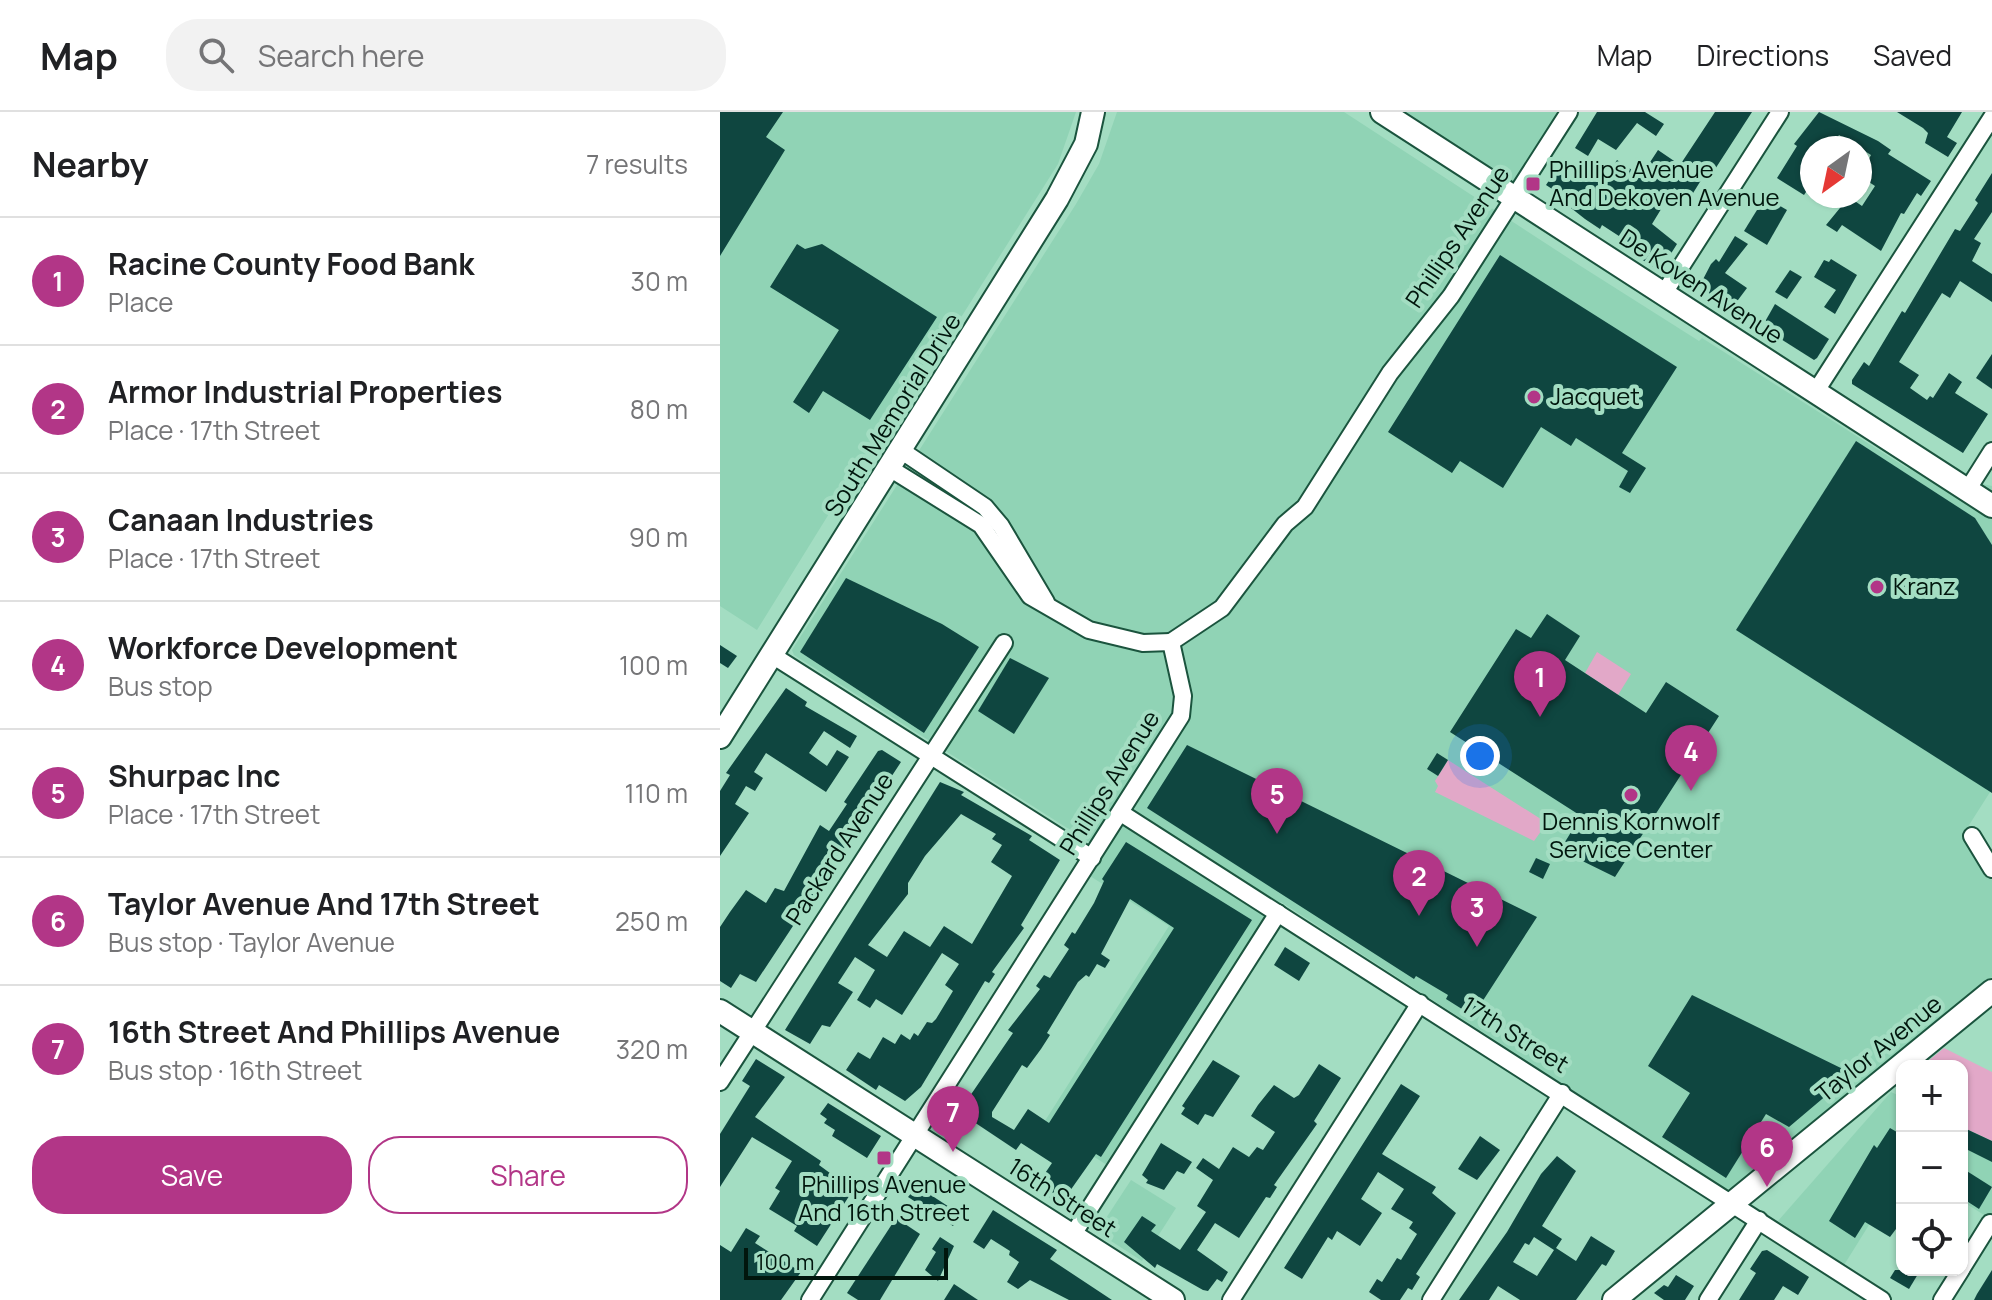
<!DOCTYPE html>
<html lang="en">
<head>
<meta charset="utf-8">
<style>
	body { margin:0; font-family:Manrope,sans-serif; background:#f2f2f2; color:#202124 }
	.controls { position:absolute; right:24px; bottom:24px; display:grid; overflow:hidden; border-radius:16px; box-shadow:0 2px 6px #0004 }
	.controls button { width:72px; height:72px; display:grid; place-items:center; padding:0; border:0; border-bottom:2px solid #e0e0e0; background:#fff; color:#202124; font:40px sans-serif }
	.compass { position:absolute; left:1080px; top:24px; width:72px; height:72px; border-radius:50%; background:#fff; box-shadow:0 2px 6px #0004; rotate:213deg }
	.scale { position:absolute; left:24px; bottom:20px; width:204px; box-sizing:border-box; padding-left:8px; border:4px solid #01160d; border-top:0; font-size:22px; line-height:28px; white-space:nowrap; color:#01160d; -webkit-text-stroke:6px #a3ddc2; paint-order:stroke }
	.you { position:absolute; left:760px; top:644px; width:28px; height:28px; margin:-20px; border:6px solid #fff; border-radius:50%; background:#1a73e8; box-shadow:0 0 0 12px #1a73e833 }
	.badge { display:grid; place-items:center; width:52px; height:52px; border-radius:50%; background:#b23687; color:#fff; font-size:26px; font-weight:700 }
	.pin { position:absolute; translate:-50% -66px; filter:drop-shadow(0 2px 4px #0008) }
	.pin::after { content:''; position:absolute; top:42px; width:28px; height:24px; background:inherit; clip-path:polygon(0 0,100% 0,50% 100%) }
	.list { margin:0; padding:0; list-style:none }
	h2 { display:flex; justify-content:space-between; align-items:center; height:104px; margin:0; padding:0 32px; font-size:34px }
	h2 small { font-size:26px; font-weight:400; color:#757577 }
	.list li { display:grid; grid-template-columns:52px 1fr auto; gap:24px; align-items:center; box-sizing:border-box; height:128px; padding:0 32px; border-top:2px solid #e0e0e0 }
	.list b { display:block; font-size:30px; white-space:nowrap }
	.list p { margin:0; font-size:26px; white-space:nowrap; color:#757577 }
	.list em { font-size:26px; font-style:normal; color:#757577 }
	.actions { display:flex; gap:16px; padding:24px 32px }
	.actions a { flex:1; padding:18px 0; border:2px solid #b23687; border-radius:32px; text-align:center; font-size:28px; color:#b23687 }
	.actions .main { background:#b23687; color:#fff }
	.icon { flex:none; width:44px; height:44px; fill:none; stroke:currentColor; stroke-width:2; stroke-linecap:round; stroke-linejoin:round }
	.map { position:relative; flex:none; width:1272px; height:1188px; overflow:hidden }
	header { display:flex; align-items:center; gap:48px; box-sizing:border-box; height:112px; padding:0 40px; background:#fff; border-bottom:2px solid #e0e0e0 }
	header strong { font-size:38px }
	nav { display:flex; gap:44px; margin-inline-start:auto; font-size:28px }
	.search { width:560px; height:72px; background:#f2f2f2; display:flex; align-items:center; gap:20px; box-sizing:border-box; padding:0 28px; border-radius:32px; color:#757577; font-size:30px }
	main { display:flex }
	aside { flex:1; background:#fff }
	.map>svg:first-child { display:block }
	.built { fill:#90d3b5 }
	.green { fill:#e2a8c8 }
	.building { fill:#0f4640; fill-rule:evenodd }
	.lines { fill:none; stroke-linecap:round; stroke-linejoin:round }
	.street-casing { stroke:#1b543e; stroke-width:20 }
	.secondary-casing { stroke:#1b543e; stroke-width:26 }
	.street { stroke:#fff; stroke-width:16 }
	.secondary { stroke:#fff; stroke-width:22 }
	.poi-dot { fill:#b23687; stroke:#a3ddc2; stroke-width:3 }
	.labels { text-anchor:middle; stroke-width:8; stroke-linejoin:round; paint-order:stroke }
	.poi-label { font-size:24px; fill:#01160d; stroke:#a3ddc2; text-anchor:start }
	.street-label { font-size:24px; fill:#01160d; stroke:#a3ddc2 }
</style>
</head>
<body>
<header>
<strong>Map</strong>
<div class="search"><svg class="icon" aria-label="search" viewBox="0 0 24 24"><circle cx="10" cy="10" r="6"/><path d="M15 15l6 6"/></svg>Search here</div>
<nav><a>Map</a><a>Directions</a><a>Saved</a></nav>
</header>
<main>
<aside>
<h2>Nearby<small>7 results</small></h2>
<ul class="list">
<li><span class="badge">1</span><div><b>Racine County Food Bank</b><p>Place</p></div><em>30 m</em></li>
<li><span class="badge">2</span><div><b>Armor Industrial Properties</b><p>Place · 17th Street</p></div><em>80 m</em></li>
<li><span class="badge">3</span><div><b>Canaan Industries</b><p>Place · 17th Street</p></div><em>90 m</em></li>
<li><span class="badge">4</span><div><b>Workforce Development</b><p>Bus stop</p></div><em>100 m</em></li>
<li><span class="badge">5</span><div><b>Shurpac Inc</b><p>Place · 17th Street</p></div><em>110 m</em></li>
<li><span class="badge">6</span><div><b>Taylor Avenue And 17th Street</b><p>Bus stop · Taylor Avenue</p></div><em>250 m</em></li>
<li><span class="badge">7</span><div><b>16th Street And Phillips Avenue</b><p>Bus stop · 16th Street</p></div><em>320 m</em></li>
</ul>
<div class="actions"><a class="main">Save</a><a>Share</a></div>
</aside>
<div class="map">
<svg width="1272" height="1188" viewBox="0 0 1272 1188">
	<rect width="100%" height="100%" fill="#a3ddc2"/>
	<g class="built">
		<polygon points="0,0 356,0 338,52 233,218 228,215 164,313 37,518 0,494"/>
		<polygon points="397,0 624,0 859,153 979,229 982,226 1187,356 1272,374 1272,677 1244,721 1272,768 1272,865 1012,1076 1005,1077 561,790 390,1055 323,1012 449,814 370,764 385,740 74,543 72,538 356,92 379,52"/>
		<polygon points="675,0 841,0 796,70 791,72"/>
		<polygon points="1171,980 1182,985 1182,1060 1124,1153 1058,1109"/>
		<polygon points="1242,1015 1272,1029 1272,1108 1242,1089"/>
		<polygon points="411,1068 456,1096 422,1149 377,1120"/>
	</g>
	<g class="green">
		<polygon points="877,540 911,562 898,583 865,561"/>
		<polygon points="728,648 827,711 814,729 715,680 718,674 715,669"/>
		<polygon points="1224,936 1272,960 1272,1029 1242,1015 1242,954 1202,954"/>
	</g>
	<g class="building">
		<polygon points="0,0 63,0 46,25 65,38 0,144"/>
		<polygon points="877,0 925,0 944,12 936,24 917,11 896,38 878,27 868,44 855,36"/>
		<polygon points="995,0 1032,0 988,68 983,65 970,86 954,76 932,112 957,132 940,159 918,145 922,139 882,113 880,117 865,107 851,96 849,88 826,73 838,55 856,63 865,48 888,62 897,48 921,64 938,38 960,53"/>
		<polygon points="1099,0 1158,29 1171,38 1168,42 1211,69 1201,84 1197,81 1184,102 1181,101 1161,139 1122,113 1117,120 1106,113 1129,85 1142,94 1155,74 1140,64 1151,43 1119,23 1115,29 1109,25 1102,36 1092,36 1092,71 1084,83 1057,66 1077,34 1074,32"/>
		<polygon points="1177,0 1242,0 1227,25 1237,31 1228,45 1205,31 1208,21 1203,16"/>
		<polygon points="1272,61 1272,100 1254,127 1261,131 1252,149 1272,162 1272,190 1240,169 1230,186 1222,181 1179,250 1199,263 1190,276 1207,288 1210,284 1213,286 1229,261 1242,270 1235,281 1268,302 1243,341 1132,272 1132,268 1144,250 1149,254 1182,199 1185,201 1235,117 1240,119 1258,91 1255,88"/>
		<polygon points="1045,85 1067,98 1047,133 1024,119"/>
		<polygon points="1015,124 1028,132 1005,161 1027,176 1012,196 979,175 991,152 996,147 999,150"/>
		<polygon points="77,132 85,137 102,132 217,205 150,308 103,279 89,301 73,290 119,218 50,175"/>
		<polygon points="780,143 957,255 902,341 926,356 910,381 899,375 908,359 856,326 851,334 821,315 783,376 740,349 732,361 668,320"/>
		<polygon points="1111,147 1137,163 1115,202 1104,195 1116,178 1094,165 1104,148 1109,150"/>
		<polygon points="1070,158 1082,165 1067,187 1055,180"/>
		<polygon points="1055,192 1109,227 1097,246 1094,248 1042,215"/>
		<polygon points="1272,242 1272,277 1256,266"/>
		<polygon points="1136,329 1255,406 1272,433 1272,681 1016,518"/>
		<polygon points="126,466 222,512 259,535 204,621 80,540"/>
		<polygon points="827,502 860,524 845,548 926,601 946,570 999,604 895,765 840,738 861,704 730,620 796,517 811,526"/>
		<polygon points="0,533 17,544 8,556 0,551"/>
		<polygon points="290,546 329,566 294,622 258,599"/>
		<polygon points="66,576 87,590 85,594 137,624 130,636 104,619 89,641 107,654 117,638 129,645 106,680 46,641 34,660 43,666 35,679 26,674 15,692 29,701 0,744 0,679 10,663 6,661"/>
		<polygon points="467,633 817,805 753,904 726,887 728,883 696,864 694,867 427,696"/>
		<polygon points="162,638 181,650 36,870 20,862 11,876 0,869 0,815 10,800 26,778 46,791 55,776 64,779 100,713 109,719 127,692 124,690 158,639"/>
		<polygon points="717,641 728,648 718,664 707,657"/>
		<path d="M 220,670 L 244,680 L 241,683 L 312,724 L 309,728 L 340,748 L 301,813 L 304,816 L 272,860 L 275,862 L 269,871 L 265,869 L 201,975 L 185,989 L 159,973 L 156,978 L 126,958 L 138,940 L 150,947 L 163,925 L 175,932 L 181,922 L 190,928 L 194,921 L 198,924 L 207,910 L 212,911 L 216,907 L 233,879 L 225,873 L 239,852 L 222,841 L 182,903 L 156,887 L 150,896 L 137,888 L 155,858 L 135,845 L 118,871 L 133,880 L 110,915 L 102,913 L 90,932 L 65,918 ZM 241,702 L 276,722 L 272,727 L 282,733 L 271,750 L 292,764 L 252,832 L 224,814 L 210,835 L 184,819 L 167,845 L 148,833 L 188,782 L 188,771 L 205,744 Z"/>
		<path d="M 406,730 L 532,808 L 381,1045 L 376,1042 L 340,1093 L 315,1076 L 332,1051 L 301,1031 L 296,1038 L 239,1000 L 293,921 L 288,918 L 320,877 L 316,874 L 324,863 L 330,866 L 349,837 L 344,833 L 352,820 L 355,822 L 374,791 L 384,769 L 382,767 ZM 410,787 L 454,816 L 329,1011 L 308,997 L 294,1018 L 272,1005 L 272,1000 L 302,953 L 307,956 L 321,937 L 330,923 L 327,921 L 358,870 L 366,863 L 369,865 L 377,852 L 385,856 L 390,848 L 381,842 Z"/>
		<polygon points="816,746 830,752 823,767 809,760"/>
		<polygon points="565,835 590,851 579,869 554,853"/>
		<polygon points="972,883 1129,960 1124,970 1117,966 1108,982 1069,1015 1046,1002 1006,1066 942,1025 970,981 928,954"/>
		<polygon points="36,947 65,965 35,1005 101,1049 99,1053 133,1078 97,1134 74,1119 77,1114 49,1097 60,1079 55,1076 72,1049 32,1025 0,1075 0,1022 30,974 22,969"/>
		<polygon points="493,948 520,964 493,1005 485,1002 478,1013 461,1002 465,996 462,994"/>
		<polygon points="599,952 621,966 594,1009 597,1012 554,1073 557,1075 550,1086 546,1085 519,1126 495,1111 477,1138 508,1160 502,1170 497,1167 488,1179 483,1178 437,1152 435,1156 404,1130 422,1104 436,1113 431,1119 460,1138 486,1100 477,1094 493,1068 476,1056 483,1046 499,1057 513,1035 529,1045 537,1035 543,1038 555,1020 531,1004 538,993 554,973 574,986 579,983"/>
		<polygon points="681,972 700,984 662,1042 716,1075 712,1081 736,1101 696,1162 700,1165 692,1178 688,1176 680,1188 661,1188 649,1180 657,1167 662,1170 677,1146 681,1148 697,1122 689,1116 693,1110 671,1097 684,1077 658,1060 641,1087 662,1101 640,1134 617,1119 612,1128 608,1125 582,1167 564,1156"/>
		<polygon points="108,991 161,1024 147,1046 112,1024 115,1018 104,1011 107,1007 100,1002"/>
		<polygon points="1242,1015 1272,1029 1272,1050 1242,1035"/>
		<polygon points="1170,1016 1182,1023 1182,1109 1170,1125 1145,1110 1135,1126 1109,1109 1154,1033 1157,1036"/>
		<polygon points="760,1024 780,1038 757,1068 738,1057"/>
		<polygon points="441,1031 472,1050 464,1062 457,1059 444,1078 426,1071 428,1068 422,1063"/>
		<path d="M 837,1044 L 856,1059 L 822,1114 L 842,1127 L 836,1136 L 856,1149 L 871,1124 L 895,1139 L 886,1154 L 882,1152 L 856,1188 L 800,1188 L 778,1174 L 769,1188 L 739,1188 L 787,1120 L 821,1062 ZM 814,1125 L 834,1138 L 817,1164 L 793,1150 L 805,1131 L 809,1133 Z"/>
		<polygon points="1242,1056 1272,1075 1259,1097 1242,1086"/>
		<polygon points="197,1074 240,1102 233,1114 188,1085"/>
		<polygon points="273,1098 337,1138 330,1147 392,1188 349,1188 310,1168 298,1177 287,1170 299,1150 289,1143 290,1139 271,1127 264,1137 253,1130"/>
		<polygon points="176,1106 200,1122 160,1188 138,1188 127,1181"/>
		<polygon points="26,1116 40,1124 35,1131 81,1160 61,1188 0,1188 0,1133 11,1140"/>
		<polygon points="220,1125 234,1134 218,1169 205,1158 216,1140 212,1137"/>
		<polygon points="1047,1138 1089,1165 1078,1183 1063,1174 1054,1188 1019,1188 1036,1161 1030,1157 1042,1139"/>
		<polygon points="1175,1158 1191,1158 1198,1162 1189,1177 1170,1166"/>
		<polygon points="1272,1158 1272,1188 1254,1188 1257,1182"/>
		<polygon points="956,1163 974,1174 965,1188 944,1188 934,1181 944,1173 948,1175"/>
		<polygon points="234,1172 258,1188 224,1188"/>
	</g>
	<g class="lines">
		<g class="street-casing">
			<g id="street">
				<polyline points="944,181 1060,0"/>
				<polyline points="1096,279 1272,5"/>
				<polyline points="182,339 265,395 281,414 326,490"/>
				<polyline points="171,357 261,413 310,484 369,518 423,531 451,530"/>
				<polyline points="1248,377 1272,339"/>
				<polyline points="451,530 502,496 565,412 585,395 670,261 731,184 849,0"/>
				<polyline points="52,543 372,746"/>
				<polyline points="401,701 1162,1188"/>
				<polyline points="1252,724 1272,757"/>
				<polyline points="0,970 284,531"/>
				<polyline points="352,1124 558,801"/>
				<polyline points="1242,1156 1270,1111"/>
				<polyline points="90,1188 461,604 463,584 451,530"/>
				<polyline points="511,1188 700,891"/>
				<polyline points="711,1188 842,981"/>
				<polyline points="988,1188 1039,1108"/>
				<polyline points="1222,1188 1241,1158"/>
			</g>
		</g>
		<g class="secondary-casing">
			<g id="secondary">
				<polyline points="662,0 1272,394"/>
				<polyline points="0,625 337,87 366,32 373,0"/>
				<polyline points="0,899 453,1188"/>
				<polyline points="894,1188 1272,879"/>
			</g>
		</g>
		<use href="#street" class="street"/>
		<use href="#secondary" class="secondary"/>
	</g>
	<g class="poi-dot">
		<rect x="805" y="64" width="16" height="16" rx="4"/>
		<circle cx="814" cy="285" r="8"/>
		<circle cx="1157" cy="475" r="8"/>
		<circle cx="911" cy="683" r="8"/>
		<rect x="156" y="1038" width="16" height="16" rx="4"/>
	</g>
	<g class="labels">
		<g class="poi-label">
			<text x="829" y="66">Phillips Avenue<tspan x="829" dy="28">And Dekoven Avenue</tspan></text>
			<text x="830" y="293">Jacquet</text>
			<text x="1173" y="483">Kranz</text>
			<text x="911" y="718" text-anchor="middle">Dennis Kornwolf<tspan x="911" dy="28">Service Center</tspan></text>
			<text x="164" y="1081" text-anchor="middle">Phillips Avenue<tspan x="164" dy="28">And 16th Street</tspan></text>
		</g>
		<g class="street-label">
			<text transform="translate(738 125) rotate(-56)" y="8">Phillips Avenue</text>
			<text transform="translate(981 175) rotate(33)" y="8">De Koven Avenue</text>
			<text transform="translate(173 303) rotate(-58)" y="8">South Memorial Drive</text>
			<text transform="translate(390 671) rotate(-58)" y="8">Phillips Avenue</text>
			<text transform="translate(120 737) rotate(-57)" y="8">Packard Avenue</text>
			<text transform="translate(795 923) rotate(32)" y="8">17th Street</text>
			<text transform="translate(1159 937) rotate(-39)" y="8">Taylor Avenue</text>
			<text transform="translate(342 1086) rotate(33)" y="8">16th Street</text>
		</g>
	</g>
</svg>
<div class="controls">
<button>+</button>
<button>−</button>
<button><svg class="icon" aria-label="locate" viewBox="0 0 24 24"><circle cx="12" cy="12" r="6"/><path d="M12 2v4M12 18v4M2 12h4M18 12h4"/></svg></button>
</div>
<svg class="compass" viewBox="-18 -18 36 36"><path d="M0-13l5 13h-10z" fill="#e53935"/><path d="M0 13l5-13h-10z" fill="#757577"/></svg>
<div class="scale">100 m</div>
<div class="you"></div>
<div class="pin badge" style="left:820px;top:605px">1</div>
<div class="pin badge" style="left:699px;top:804px">2</div>
<div class="pin badge" style="left:757px;top:835px">3</div>
<div class="pin badge" style="left:971px;top:679px">4</div>
<div class="pin badge" style="left:557px;top:722px">5</div>
<div class="pin badge" style="left:1047px;top:1075px">6</div>
<div class="pin badge" style="left:233px;top:1040px">7</div>
</div>
</main>
</body>
</html>
